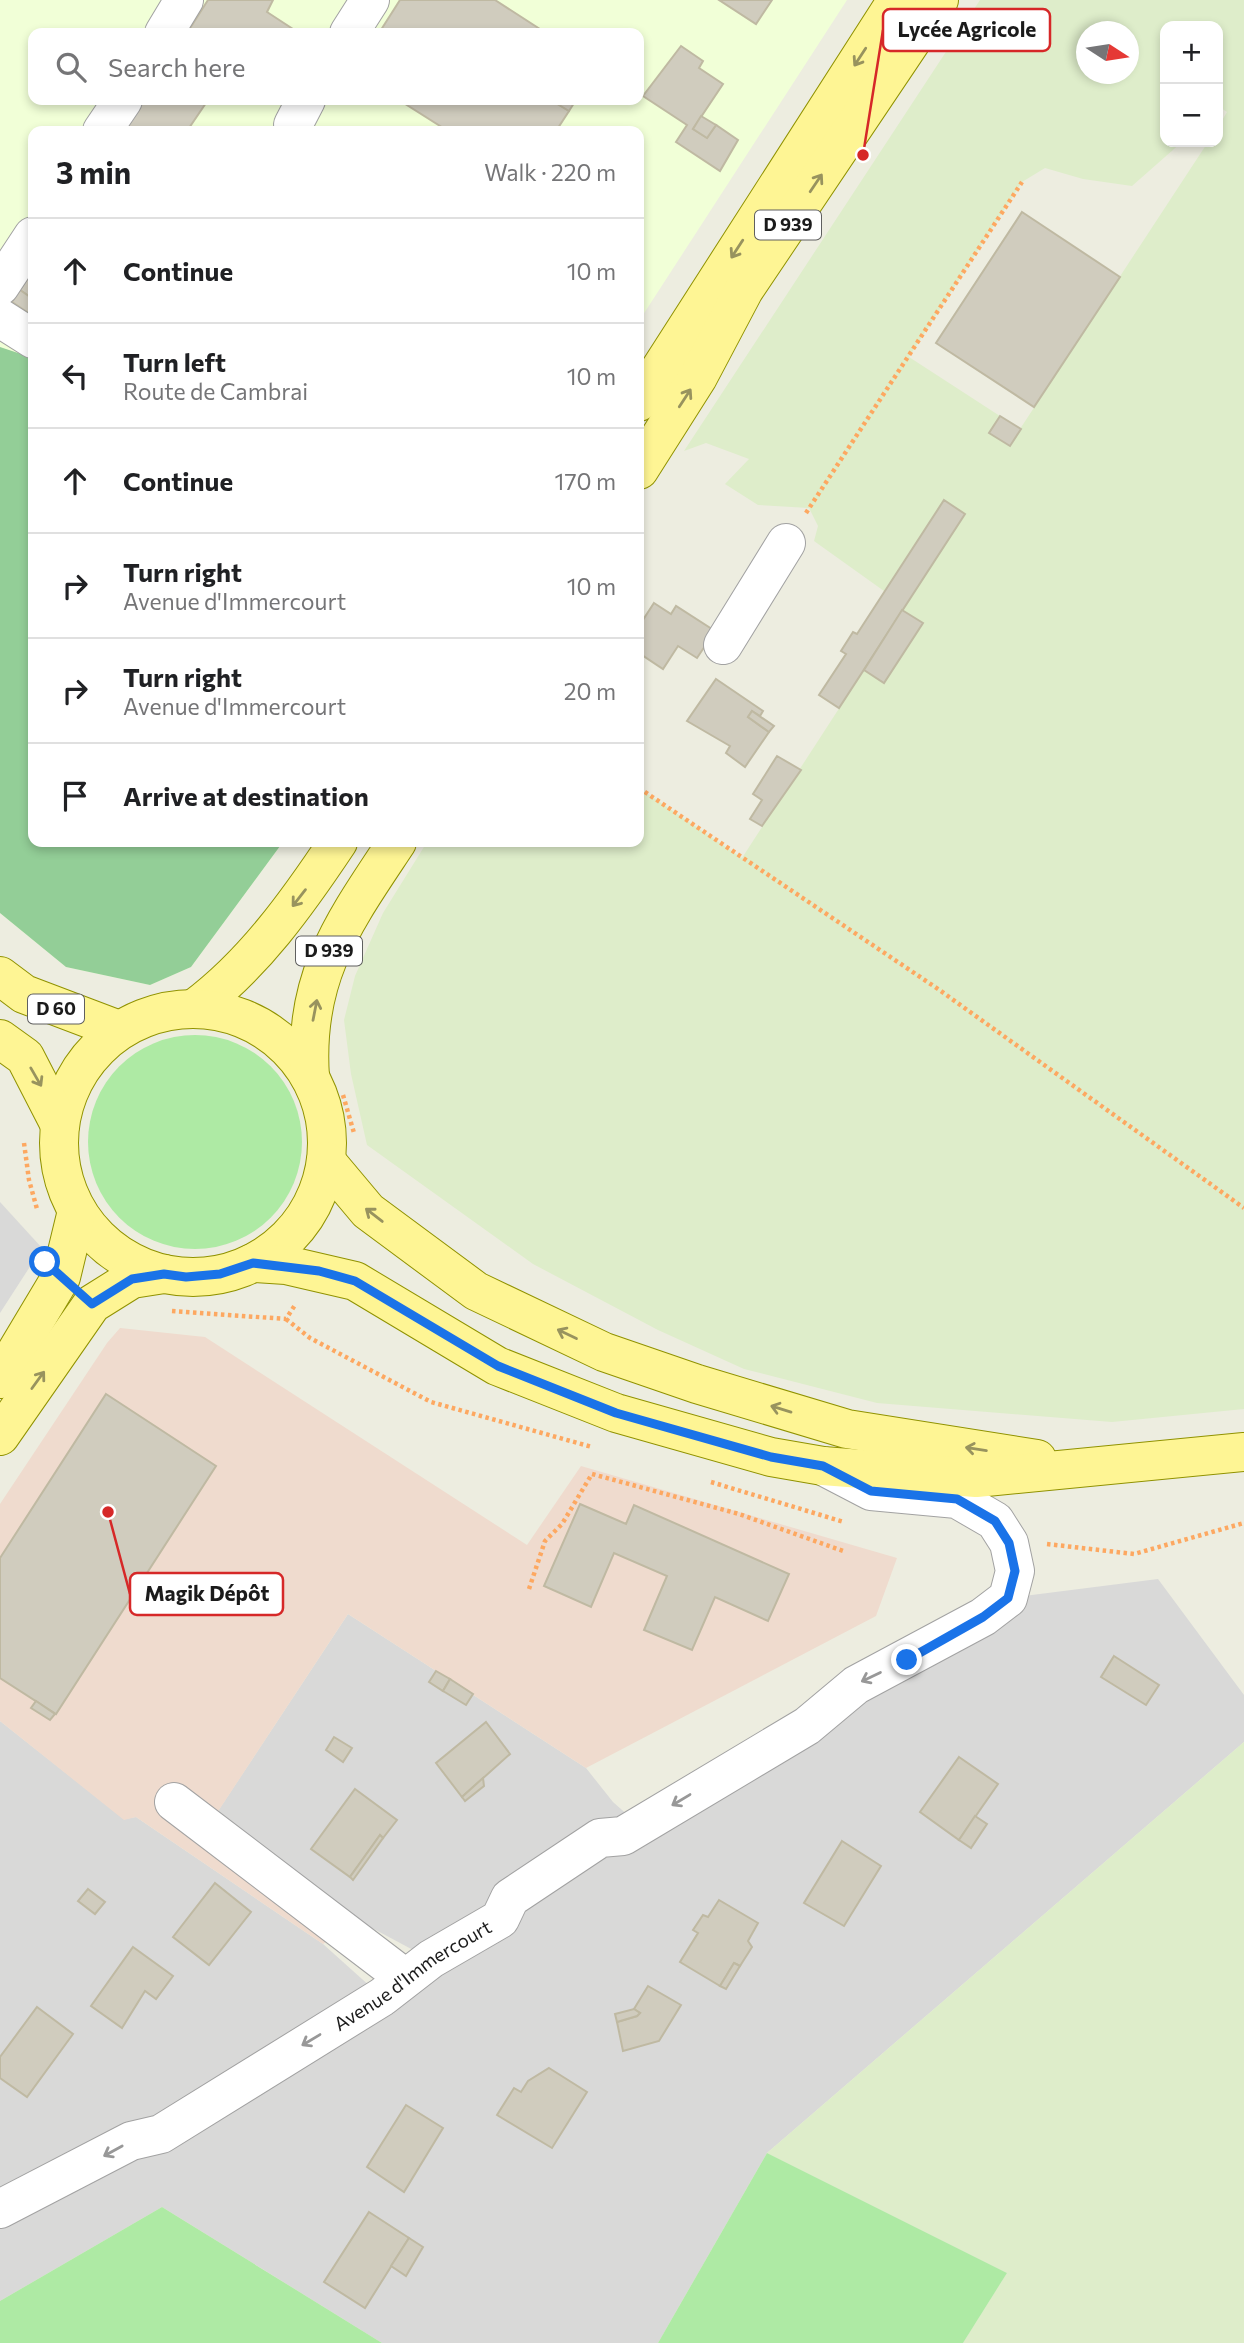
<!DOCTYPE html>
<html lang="en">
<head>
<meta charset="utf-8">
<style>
	body { margin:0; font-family:Commissioner,sans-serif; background:#f6f6f6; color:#202124 }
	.controls { position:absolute; right:21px; top:21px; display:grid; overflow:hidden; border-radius:14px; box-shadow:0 4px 10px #0003 }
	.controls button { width:63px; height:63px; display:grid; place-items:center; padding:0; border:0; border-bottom:2px solid #e0e0e0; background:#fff; color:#202124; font:35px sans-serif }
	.compass { position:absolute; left:1076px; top:21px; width:63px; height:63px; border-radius:50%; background:#fff; box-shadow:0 4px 10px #0003; rotate:102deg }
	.stop { position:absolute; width:21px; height:21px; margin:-16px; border:5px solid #1a73e8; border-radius:50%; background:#fff }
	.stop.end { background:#1a73e8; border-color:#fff; box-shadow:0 2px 7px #0008 }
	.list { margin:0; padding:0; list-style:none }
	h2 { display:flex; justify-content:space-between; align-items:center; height:91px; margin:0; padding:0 28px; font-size:30px }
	h2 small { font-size:23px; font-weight:400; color:#757577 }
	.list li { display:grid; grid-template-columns:46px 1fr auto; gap:21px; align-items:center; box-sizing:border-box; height:105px; padding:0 28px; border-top:2px solid #e0e0e0 }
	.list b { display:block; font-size:26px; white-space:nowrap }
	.list p { margin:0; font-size:23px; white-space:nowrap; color:#757577 }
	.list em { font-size:23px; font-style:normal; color:#757577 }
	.icon { flex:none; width:38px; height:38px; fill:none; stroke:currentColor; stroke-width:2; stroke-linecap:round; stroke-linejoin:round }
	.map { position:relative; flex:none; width:1244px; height:2343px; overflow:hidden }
	.search { position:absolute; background:#fff; box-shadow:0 4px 10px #0003; left:28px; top:28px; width:616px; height:77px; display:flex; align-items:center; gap:18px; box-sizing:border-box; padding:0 24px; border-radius:14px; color:#757577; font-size:26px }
	.panel { position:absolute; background:#fff; box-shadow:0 4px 10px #0003; left:28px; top:126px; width:616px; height:721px; border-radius:14px }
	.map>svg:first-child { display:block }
	.residential { fill:#d9d9d8 }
	.commercial { fill:#efdbce }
	.education { fill:#f1ffd7; fill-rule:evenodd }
	.farmland { fill:#deedca; fill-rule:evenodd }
	.grass { fill:#aeeaa4 }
	.forest { fill:#93ce97 }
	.building { fill:#d0ccbe; stroke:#bfb9a2; stroke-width:2 }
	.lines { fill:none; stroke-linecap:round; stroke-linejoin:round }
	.minor-casing { stroke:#a2a2a2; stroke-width:40 }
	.major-casing { stroke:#909200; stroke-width:40 }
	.path { stroke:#fda861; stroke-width:4.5; stroke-dasharray:3.5 3.5; stroke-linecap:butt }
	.minor { stroke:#fff; stroke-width:38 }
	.major { stroke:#fef594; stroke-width:38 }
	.oneway { stroke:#98935e }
	.oneway2 { stroke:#989898 }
	.route { stroke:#1a73e8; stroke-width:9 }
	.labels { text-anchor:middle; stroke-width:5; stroke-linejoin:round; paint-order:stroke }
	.shield { fill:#fff; stroke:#5f5f5f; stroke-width:2 }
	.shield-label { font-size:18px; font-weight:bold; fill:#1b1b1b }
	.street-label { font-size:19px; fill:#1b1b1b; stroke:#fff }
	.leader { fill:none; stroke:#d62828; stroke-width:2.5 }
	.callout-dot { fill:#d62828; stroke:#fff; stroke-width:2.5 }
	.callout { fill:#fff; stroke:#d62828; stroke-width:2.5 }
	.callout-label { font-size:21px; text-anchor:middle; font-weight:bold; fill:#1b1b1b }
</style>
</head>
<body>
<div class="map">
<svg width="1244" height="2343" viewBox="0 0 1244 2343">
	<rect width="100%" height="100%" fill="#edede0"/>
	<g class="residential">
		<polygon points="0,1202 42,1248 0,1313"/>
		<polygon points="1158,1579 1244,1695 1244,1742 767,2153 658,2343 382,2343 162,2207 0,2301 0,1721 124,1819 136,1817 323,1944 382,1997 430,1959 357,1920 216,1814 348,1614 586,1768 613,1802 639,1825 1008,1598"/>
	</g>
	<polygon class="commercial" points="120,1328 205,1337 527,1545 581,1466 897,1558 876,1616 586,1768 348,1614 217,1813 357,1920 323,1944 136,1817 124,1820 0,1721 0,1504 107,1343"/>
	<path class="education" d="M 0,0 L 847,0 L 639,321 L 639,131 L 33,131 L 33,842 L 283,842 L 191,967 L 150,985 L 66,967 L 0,913 ZM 33,33 L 639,33 L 639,100 L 33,100 Z"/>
	<g class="farmland">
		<path d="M 980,0 L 1244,0 L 1244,1409 L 1112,1422 L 877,1403 L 744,1369 L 658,1330 L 533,1264 L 367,1145 L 351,1074 L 344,1020 L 355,976 L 383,913 L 427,842 L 639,842 L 639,788 L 742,858 L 864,670 L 884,683 L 923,624 L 902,610 L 965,514 L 943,501 L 884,591 L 814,541 L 818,526 L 809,508 L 758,505 L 725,484 L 749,459 L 706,443 L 684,451 ZM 1165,26 L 1218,26 L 1218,106 L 1227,112 L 1218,127 L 1218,142 L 1208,142 L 1020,429 L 909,357 L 1022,182 L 1045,168 L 1083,179 L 1132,186 L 1182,142 L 1165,142 ZM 1086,32 L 1128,32 L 1128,74 L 1086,74 Z"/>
		<polygon points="1244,1742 1244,2343 963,2343 1007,2273 767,2153"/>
	</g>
	<g class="grass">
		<circle cx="195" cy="1142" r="107"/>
		<polygon points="767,2153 1007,2273 963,2343 658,2343"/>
		<polygon points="162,2207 183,2220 382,2343 0,2343 0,2301"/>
	</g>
	<polygon class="forest" points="0,347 33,358 33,842 283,842 191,967 150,985 66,967 0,913"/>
	<g class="building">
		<polygon points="208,0 273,0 267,12 299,33 187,33"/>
		<polygon points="400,0 495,0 546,33 379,33"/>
		<polygon points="719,0 772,0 756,24"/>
		<polygon points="681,46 703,61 699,68 723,84 693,129 707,138 716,125 738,140 720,171 676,142 687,125 643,96"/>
		<polygon points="143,100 208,100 187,131 123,131"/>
		<polygon points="399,100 551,100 569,111 556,131 448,131"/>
		<polygon points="551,100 576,100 569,111"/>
		<polygon points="701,116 716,125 707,138 693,129"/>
		<polygon points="1022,212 1120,277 1034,407 936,343"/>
		<polygon points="33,270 33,299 20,290"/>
		<polygon points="20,290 33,299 33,316 12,302"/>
		<polygon points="1000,416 1021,429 1010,446 989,433"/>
		<polygon points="944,500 965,514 839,708 819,695 846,654 841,651 853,632 857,634"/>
		<polygon points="654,603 671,614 676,606 715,631 697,658 678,646 663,669 639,653 643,642 639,639 639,626"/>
		<polygon points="902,610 923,623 884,683 864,670"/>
		<polygon points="716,679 763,711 760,716 752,711 748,717 769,732 745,767 726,753 730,746 687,721"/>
		<polygon points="752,711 774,726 769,732 748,717"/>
		<polygon points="777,756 801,770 762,826 750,819 762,800 753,794"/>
		<polygon points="106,1394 216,1466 56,1714 0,1678 0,1558"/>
		<polygon points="580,1504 626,1524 634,1505 789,1574 768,1621 715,1597 692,1650 644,1630 667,1576 614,1553 591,1607 544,1586"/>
		<polygon points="1114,1656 1159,1685 1146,1705 1101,1677"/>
		<polygon points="436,1671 450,1679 443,1691 429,1682"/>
		<polygon points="450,1679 473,1694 466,1705 443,1691"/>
		<polygon points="36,1701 55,1714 50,1720 31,1708"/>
		<polygon points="486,1722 510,1754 462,1797 436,1763"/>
		<polygon points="334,1737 352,1748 343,1762 326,1750"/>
		<polygon points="959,1757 998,1784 959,1840 920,1812"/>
		<polygon points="483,1778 484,1786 465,1801 462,1797"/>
		<polygon points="355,1789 397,1820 383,1838 380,1835 350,1877 311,1849"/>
		<polygon points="975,1816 987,1824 971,1848 959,1840"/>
		<polygon points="380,1835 383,1838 353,1880 350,1877"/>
		<polygon points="842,1841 881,1866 844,1926 804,1903"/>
		<polygon points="215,1883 251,1912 209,1965 173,1937"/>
		<polygon points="88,1889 105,1902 95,1914 78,1901"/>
		<polygon points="719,1900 758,1923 748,1941 752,1947 740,1966 734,1963 720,1986 680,1962 698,1933 693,1930 703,1915 708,1917"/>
		<polygon points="133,1947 173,1976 156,1999 145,1991 122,2028 91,2006"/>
		<polygon points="734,1963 740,1966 726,1989 720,1986"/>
		<polygon points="648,1986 681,2005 659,2041 623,2051 617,2022 637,2016 640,2013 634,2009"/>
		<polygon points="37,2007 73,2034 27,2097 0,2078 0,2057"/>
		<polygon points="634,2009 640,2013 637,2016 617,2022 615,2014"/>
		<polygon points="549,2068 587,2092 552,2148 497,2115 514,2088 521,2092 528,2081"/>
		<polygon points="406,2105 443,2128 404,2192 367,2167"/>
		<polygon points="369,2212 409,2238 365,2308 324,2282"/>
		<polygon points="409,2238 423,2247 406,2276 391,2266"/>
	</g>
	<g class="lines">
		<g class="minor-casing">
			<g id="minor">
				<polyline points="164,33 184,0"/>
				<polyline points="349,33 370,0"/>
				<polyline points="293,125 306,100"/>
				<polyline points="102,131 123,100"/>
				<polyline points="0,286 33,236"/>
				<polyline points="0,318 33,339"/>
				<polyline points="723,645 786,543"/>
				<polyline points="174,1802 405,1978"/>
				<path id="s1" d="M 0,2209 L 131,2141 L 161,2134 L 382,1997 L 431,1959 L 500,1919 L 510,1898 L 600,1838 L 623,1836 L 807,1726 L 856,1685 L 983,1617 L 1008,1598 L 1015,1571 L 1009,1543 L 995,1521 L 957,1499 L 871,1491 L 823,1466"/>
			</g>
		</g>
		<g class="major-casing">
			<g id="major">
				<polyline points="639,402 897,0"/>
				<polyline points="639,470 698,377 744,290 939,0"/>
				<polyline points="0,976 24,994 119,1030"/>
				<path d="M 195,1008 C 254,964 298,902 338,842"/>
				<circle cx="193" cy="1143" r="134"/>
				<polyline points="0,1039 25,1057 60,1125"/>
				<path d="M 310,1077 C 303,976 344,922 397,842"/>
				<polyline points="326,1161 368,1211 476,1291 604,1352 697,1384 847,1429 1037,1459"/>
				<polyline points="253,1263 286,1265 355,1281 497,1366 616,1413 771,1457 823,1466 976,1478 1244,1452"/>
				<polyline points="0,1379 61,1277 77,1211"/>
				<polyline points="0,1436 92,1304 132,1279 164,1274"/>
			</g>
		</g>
		<g class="path">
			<polyline points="806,513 1022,182"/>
			<polyline points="639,788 938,989 1244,1208"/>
			<polyline points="343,1095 354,1133"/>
			<polyline points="24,1143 29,1180 37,1209"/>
			<polyline points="172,1311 286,1319 295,1305"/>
			<polyline points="286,1319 310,1338 431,1402 592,1447"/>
			<polyline points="711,1482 844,1522"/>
			<polyline points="1047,1544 1134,1554 1244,1523"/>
			<polyline points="529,1589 545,1541 562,1524 592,1474 739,1514 846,1552"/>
		</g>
		<use href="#minor" class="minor"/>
		<use href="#major" class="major"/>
	</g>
	<defs><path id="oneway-shaft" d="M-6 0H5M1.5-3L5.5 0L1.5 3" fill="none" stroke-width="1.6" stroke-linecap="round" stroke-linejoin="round" transform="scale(1.75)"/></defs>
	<g class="oneway">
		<use href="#oneway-shaft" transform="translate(860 57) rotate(123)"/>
		<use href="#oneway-shaft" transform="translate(816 183) rotate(-56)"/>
		<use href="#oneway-shaft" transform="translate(737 249) rotate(123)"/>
		<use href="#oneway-shaft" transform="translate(685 398) rotate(-57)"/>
		<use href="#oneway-shaft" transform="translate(299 898) rotate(128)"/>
		<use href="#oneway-shaft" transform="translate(315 1010) rotate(-79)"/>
		<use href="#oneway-shaft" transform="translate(36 1077) rotate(60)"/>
		<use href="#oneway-shaft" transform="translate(374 1215) rotate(-142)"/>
		<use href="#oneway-shaft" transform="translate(567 1334) rotate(-154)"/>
		<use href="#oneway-shaft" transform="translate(38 1380) rotate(-54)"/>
		<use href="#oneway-shaft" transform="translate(781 1409) rotate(-163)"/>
		<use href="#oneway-shaft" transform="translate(976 1449) rotate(-171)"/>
	</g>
	<g class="oneway2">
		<use href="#oneway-shaft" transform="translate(871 1677) rotate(154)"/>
		<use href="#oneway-shaft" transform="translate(681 1800) rotate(149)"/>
		<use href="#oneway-shaft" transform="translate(311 2040) rotate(149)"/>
		<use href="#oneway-shaft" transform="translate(113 2151) rotate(151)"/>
	</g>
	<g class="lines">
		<polyline class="route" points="45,1262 92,1304 132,1279 164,1274 186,1277 220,1274 253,1263 319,1271 355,1281 498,1366 616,1413 771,1457 823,1466 871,1491 957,1499 995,1521 1009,1543 1015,1571 1008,1598 983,1617 907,1660"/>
	</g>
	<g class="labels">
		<g class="shield">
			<rect x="755" y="210.5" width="66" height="29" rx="5"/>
			<rect x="296" y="936.5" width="66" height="29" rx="5"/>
			<rect x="28" y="994.5" width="56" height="29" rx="5"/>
		</g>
		<g class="shield-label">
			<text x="788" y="231">D 939</text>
			<text x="329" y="957">D 939</text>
			<text x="56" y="1015">D 60</text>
		</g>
		<g class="street-label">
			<text dy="7" stroke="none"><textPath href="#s1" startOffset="476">Avenue d'Immercourt</textPath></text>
		</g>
	</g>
	<path class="leader" d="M863 155L883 30M108 1512L130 1594"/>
	<g class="callout-dot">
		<circle cx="863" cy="155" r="7"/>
		<circle cx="108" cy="1512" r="7"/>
	</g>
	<g class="callout">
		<rect x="883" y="9" width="167" height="42" rx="7"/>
		<rect x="130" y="1573" width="153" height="42" rx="7"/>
	</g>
	<g class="callout-label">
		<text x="967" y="37">Lycée Agricole</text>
		<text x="207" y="1601">Magik Dépôt</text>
	</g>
</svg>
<div class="controls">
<button>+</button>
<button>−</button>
</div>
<svg class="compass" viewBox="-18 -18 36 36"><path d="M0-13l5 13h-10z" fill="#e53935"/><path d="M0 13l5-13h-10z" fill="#757577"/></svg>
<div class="stop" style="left:45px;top:1262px"></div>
<div class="stop end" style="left:907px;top:1660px"></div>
<div class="search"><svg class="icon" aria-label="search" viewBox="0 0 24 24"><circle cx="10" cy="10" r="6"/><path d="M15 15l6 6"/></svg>Search here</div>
<section class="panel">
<h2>3 min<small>Walk · 220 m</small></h2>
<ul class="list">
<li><svg class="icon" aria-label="ahead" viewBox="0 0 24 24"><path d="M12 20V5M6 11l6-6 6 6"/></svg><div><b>Continue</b></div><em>10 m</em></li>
<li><svg class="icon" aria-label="left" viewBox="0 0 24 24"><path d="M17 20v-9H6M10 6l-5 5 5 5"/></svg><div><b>Turn left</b><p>Route de Cambrai</p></div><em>10 m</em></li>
<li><svg class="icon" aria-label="ahead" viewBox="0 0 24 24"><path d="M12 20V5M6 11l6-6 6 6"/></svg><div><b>Continue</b></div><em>170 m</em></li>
<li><svg class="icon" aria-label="right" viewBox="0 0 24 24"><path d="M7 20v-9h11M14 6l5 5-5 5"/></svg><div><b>Turn right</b><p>Avenue d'Immercourt</p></div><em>10 m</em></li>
<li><svg class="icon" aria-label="right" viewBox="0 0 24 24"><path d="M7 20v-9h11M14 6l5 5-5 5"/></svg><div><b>Turn right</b><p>Avenue d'Immercourt</p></div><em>20 m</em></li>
<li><svg class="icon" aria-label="arrive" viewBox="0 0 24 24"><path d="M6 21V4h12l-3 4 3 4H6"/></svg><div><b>Arrive at destination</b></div></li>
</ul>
</section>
</div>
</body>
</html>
